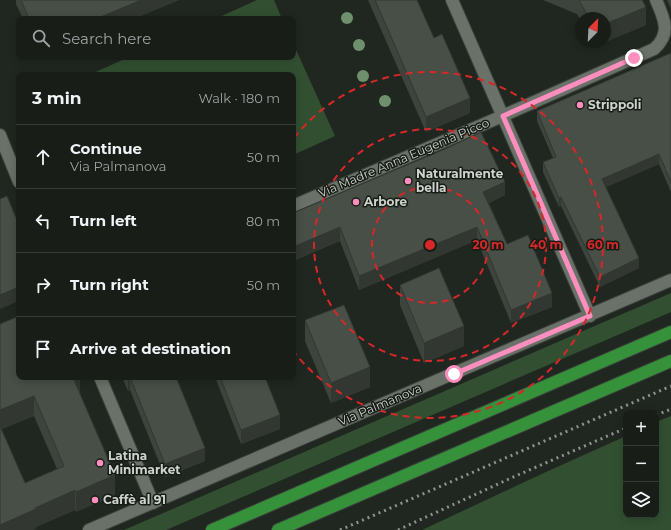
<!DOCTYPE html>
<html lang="en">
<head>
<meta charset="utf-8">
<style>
	body { margin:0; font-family:Montserrat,sans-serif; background:#252a25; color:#f1f3f6 }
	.controls { position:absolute; right:12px; bottom:12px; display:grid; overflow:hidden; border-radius:8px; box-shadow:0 2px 10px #0003 }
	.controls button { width:36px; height:36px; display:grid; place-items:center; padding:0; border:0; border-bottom:1px solid #363b37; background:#181d18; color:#f1f3f6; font:20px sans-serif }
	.compass { position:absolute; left:575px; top:12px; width:36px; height:36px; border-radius:50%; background:#181d18; box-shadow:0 2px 10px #0003; rotate:24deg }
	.stop { position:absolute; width:12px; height:12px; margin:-9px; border:3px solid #fe8ebe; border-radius:50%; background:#fff }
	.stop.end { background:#fe8ebe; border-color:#fff; box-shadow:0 1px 4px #0008 }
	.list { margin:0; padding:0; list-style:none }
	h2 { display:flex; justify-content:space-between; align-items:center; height:52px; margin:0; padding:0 16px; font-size:17px }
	h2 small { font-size:13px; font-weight:400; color:#9fa2a2 }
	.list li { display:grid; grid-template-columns:26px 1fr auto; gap:12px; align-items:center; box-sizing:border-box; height:64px; padding:0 16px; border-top:1px solid #363b37 }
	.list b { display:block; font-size:15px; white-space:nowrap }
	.list p { margin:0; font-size:13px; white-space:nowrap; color:#9fa2a2 }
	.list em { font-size:13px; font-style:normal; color:#9fa2a2 }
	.icon { flex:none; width:22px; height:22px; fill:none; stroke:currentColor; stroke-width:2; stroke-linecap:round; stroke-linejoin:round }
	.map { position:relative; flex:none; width:671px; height:530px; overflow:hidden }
	.search { position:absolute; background:#181d18; box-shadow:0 2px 10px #0003; left:16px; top:16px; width:280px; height:44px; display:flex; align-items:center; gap:10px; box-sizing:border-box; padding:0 14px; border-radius:8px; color:#9fa2a2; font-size:15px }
	.panel { position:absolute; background:#181d18; box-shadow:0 2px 10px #0003; left:16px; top:72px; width:280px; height:308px; border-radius:8px }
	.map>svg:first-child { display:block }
	.green { fill:#325031 }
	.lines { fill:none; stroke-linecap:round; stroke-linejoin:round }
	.minor-casing { stroke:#3d433c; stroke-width:14 }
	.trunk-casing { stroke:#3d433c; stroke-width:14 }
	.minor { stroke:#697168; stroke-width:12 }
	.trunk { stroke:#35923b; stroke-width:12 }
	.rail { stroke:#8d938d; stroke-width:3; stroke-dasharray:2 4; stroke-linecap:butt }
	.tree { fill:#6e906c }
	.wall { fill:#3d443d; fill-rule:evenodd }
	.shaded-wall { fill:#323732 }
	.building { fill:#474f47; stroke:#323732 }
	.route { stroke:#fe8ebe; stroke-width:5 }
	.ring { fill:none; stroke:#d62828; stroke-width:2; stroke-dasharray:7 5 }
	.poi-dot { fill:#fe8ebe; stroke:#171d16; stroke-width:1.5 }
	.labels { text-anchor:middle; stroke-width:3; stroke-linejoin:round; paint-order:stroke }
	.poi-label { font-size:12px; font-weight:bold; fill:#ced3ce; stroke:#171d16; text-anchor:start }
	.street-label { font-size:12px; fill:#ced3ce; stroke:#171d16 }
	.centre { fill:#d62828; stroke:#171d16; stroke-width:2 }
	.ring-label { font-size:12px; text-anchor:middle; font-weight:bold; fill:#d62828; stroke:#171d16; stroke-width:3; stroke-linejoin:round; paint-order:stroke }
</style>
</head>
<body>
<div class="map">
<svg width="671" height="530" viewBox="0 0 671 530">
	<rect width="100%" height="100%" fill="#202720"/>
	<g class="green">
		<polygon points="257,0 274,0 282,19 215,19"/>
		<polygon points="293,43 335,136 293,155 293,75 89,75 129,57 293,57"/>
		<polygon points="671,293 671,312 166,530 124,530"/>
		<polygon points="671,416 671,530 422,530 546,472 626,436 626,515 656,515 656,422"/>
	</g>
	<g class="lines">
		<g class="minor-casing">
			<g id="minor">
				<polyline points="452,0 590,316"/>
				<polyline points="0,135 19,182"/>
				<path d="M 293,206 L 491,121 L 654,49 C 671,34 665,20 656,0"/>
				<polyline points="100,377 153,503"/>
				<polyline points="89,530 671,280"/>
			</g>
		</g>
		<g class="trunk-casing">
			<g id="trunk">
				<polyline points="212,530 671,332"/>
				<polyline points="278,530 671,361"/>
			</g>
		</g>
		<use href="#minor" class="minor"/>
		<use href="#trunk" class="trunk"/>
		<g class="rail">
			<polyline points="656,415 671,409"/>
			<polyline points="340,530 671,386"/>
			<polyline points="398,530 511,478 626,428"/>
		</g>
	</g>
	<g class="tree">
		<circle cx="347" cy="18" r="6"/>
		<circle cx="359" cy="45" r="6"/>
		<circle cx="363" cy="76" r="6"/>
		<circle cx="385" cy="101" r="6"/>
	</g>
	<g class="wall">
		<polygon points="16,0 179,0 133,19 23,19 16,4"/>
		<polygon points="368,0 417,0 434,38 470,113 426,132"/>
		<polygon points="543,0 642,0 646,25 598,45 597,42 605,42 605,18 581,18 581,21 577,14"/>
		<polygon points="667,0 671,0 671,9"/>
		<polygon points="671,53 671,192 659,164 606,187 639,268 600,287 561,206 559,207 543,172 543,162 553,158 537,121 537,111"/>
		<polygon points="505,195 489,203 507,244 552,307 511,323 477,240 359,290 340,241 293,261 293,213"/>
		<polygon points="400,285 464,346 424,363 400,305"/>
		<polygon points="305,320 370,387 331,403 305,341"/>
		<path d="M 0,324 L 80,393 L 115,495 L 76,512 L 75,510 L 36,527 L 36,529 L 0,530 ZM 34,416 L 57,469 L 25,483 L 1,429 Z"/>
		<polygon points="122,377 176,377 205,461 165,477 130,390 128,391"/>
		<polygon points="215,377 265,377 280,429 241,444"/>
	</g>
	<g class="shaded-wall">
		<polygon points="141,0 179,0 133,19 96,19"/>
		<polygon points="646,7 646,25 598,45 598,42 605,42 605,24"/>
		<polygon points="470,98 470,113 426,132 426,117"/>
		<polygon points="659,154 659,164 602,189 602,179"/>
		<polygon points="505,182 505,195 483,206 483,192"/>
		<polygon points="561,197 561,206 559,207 559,198"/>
		<polygon points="340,227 340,241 293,261 293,247"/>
		<polygon points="477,227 477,240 359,290 359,276"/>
		<polygon points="639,258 639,268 600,287 600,277"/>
		<polygon points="19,287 19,301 0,309 0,295"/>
		<polygon points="552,293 552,307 511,323 511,310"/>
		<polygon points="464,326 464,346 424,363 424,343"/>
		<polygon points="370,367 370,387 331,403 331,383"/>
		<polygon points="80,377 80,397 74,380"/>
		<polygon points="130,377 130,390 128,391 128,378"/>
		<polygon points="34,396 34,416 0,430 0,410"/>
		<polygon points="280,415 280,429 241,444 241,430"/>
		<polygon points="205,448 205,461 165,477 165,464"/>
		<polygon points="115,475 115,495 76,512 76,492"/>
		<polygon points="75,490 75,510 36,527 36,529 33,530 0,530 0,525 35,508"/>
	</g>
	<g class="building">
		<polygon points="21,0 141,0 96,19 29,19"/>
		<polygon points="375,0 417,0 434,38 442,34 470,98 426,117"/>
		<polygon points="579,0 642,0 646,7 605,24 605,18 594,18 594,17 589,18"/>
		<polygon points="671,53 671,182 659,154 602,179 639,258 600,277 561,197 559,198 543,162 556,157 537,111"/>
		<polygon points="481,132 505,182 483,192 507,244 528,235 552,293 511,310 477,227 359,276 340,227 293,247 293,213 445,149"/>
		<polygon points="7,196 19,225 19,287 0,295 0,199"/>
		<polygon points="439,268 464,326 424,343 400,285"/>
		<polygon points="344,305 370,367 331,383 305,320"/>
		<polygon points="19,316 19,377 80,377 74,380 115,475 76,492 75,490 35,508 36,509 0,525 0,426 25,483 64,466 34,396 0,410 0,324"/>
		<polygon points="130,377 176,377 205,448 165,464"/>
		<polygon points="220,377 265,377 280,415 241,430"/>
	</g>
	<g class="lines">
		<polyline class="route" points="454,374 590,316 503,116 634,58"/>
	</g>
	<g class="ring">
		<circle cx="430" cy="245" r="58"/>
		<circle cx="430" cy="245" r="116"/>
		<path d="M294 138A173 173 0 1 1 294 352"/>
	</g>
	<g class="poi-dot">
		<circle cx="580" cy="105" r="4"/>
		<circle cx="408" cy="181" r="4"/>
		<circle cx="356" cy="202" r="4"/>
		<circle cx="100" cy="463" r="4"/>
		<circle cx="95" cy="500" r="4"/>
	</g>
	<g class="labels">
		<g class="poi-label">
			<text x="588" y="109">Strippoli</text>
			<text x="416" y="178">Naturalmente<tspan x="416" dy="14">bella</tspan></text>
			<text x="364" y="206">Arbore</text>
			<text x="108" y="460">Latina<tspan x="108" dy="14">Minimarket</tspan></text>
			<text x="103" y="504">Caffè al 91</text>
		</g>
		<g class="street-label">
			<text transform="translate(404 158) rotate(-23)" y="4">Via Madre Anna Eugenia Picco</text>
			<text transform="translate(380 405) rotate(-23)" y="4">Via Palmanova</text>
		</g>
	</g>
	<circle cx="430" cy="245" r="6" class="centre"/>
	<g class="ring-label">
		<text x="488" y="249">20 m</text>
		<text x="546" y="249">40 m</text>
		<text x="603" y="249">60 m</text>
	</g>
</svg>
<div class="controls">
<button>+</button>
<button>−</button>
<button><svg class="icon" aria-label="layers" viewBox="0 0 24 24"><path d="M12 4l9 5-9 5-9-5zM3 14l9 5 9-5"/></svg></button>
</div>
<svg class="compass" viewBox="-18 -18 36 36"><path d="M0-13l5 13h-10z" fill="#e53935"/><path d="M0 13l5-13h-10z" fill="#9fa2a2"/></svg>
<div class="stop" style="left:454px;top:374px"></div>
<div class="stop end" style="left:634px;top:58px"></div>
<div class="search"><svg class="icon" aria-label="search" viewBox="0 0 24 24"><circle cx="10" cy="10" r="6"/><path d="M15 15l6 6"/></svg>Search here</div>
<section class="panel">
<h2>3 min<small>Walk · 180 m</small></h2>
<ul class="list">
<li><svg class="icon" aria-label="ahead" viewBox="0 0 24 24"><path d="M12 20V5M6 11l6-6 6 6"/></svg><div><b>Continue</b><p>Via Palmanova</p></div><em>50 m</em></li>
<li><svg class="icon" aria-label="left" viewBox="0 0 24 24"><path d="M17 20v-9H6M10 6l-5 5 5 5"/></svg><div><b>Turn left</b></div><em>80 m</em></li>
<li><svg class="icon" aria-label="right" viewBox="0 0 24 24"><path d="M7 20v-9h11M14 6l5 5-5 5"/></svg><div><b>Turn right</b></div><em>50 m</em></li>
<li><svg class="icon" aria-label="arrive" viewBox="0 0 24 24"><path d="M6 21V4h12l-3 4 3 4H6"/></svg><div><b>Arrive at destination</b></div></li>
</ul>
</section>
</div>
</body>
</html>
